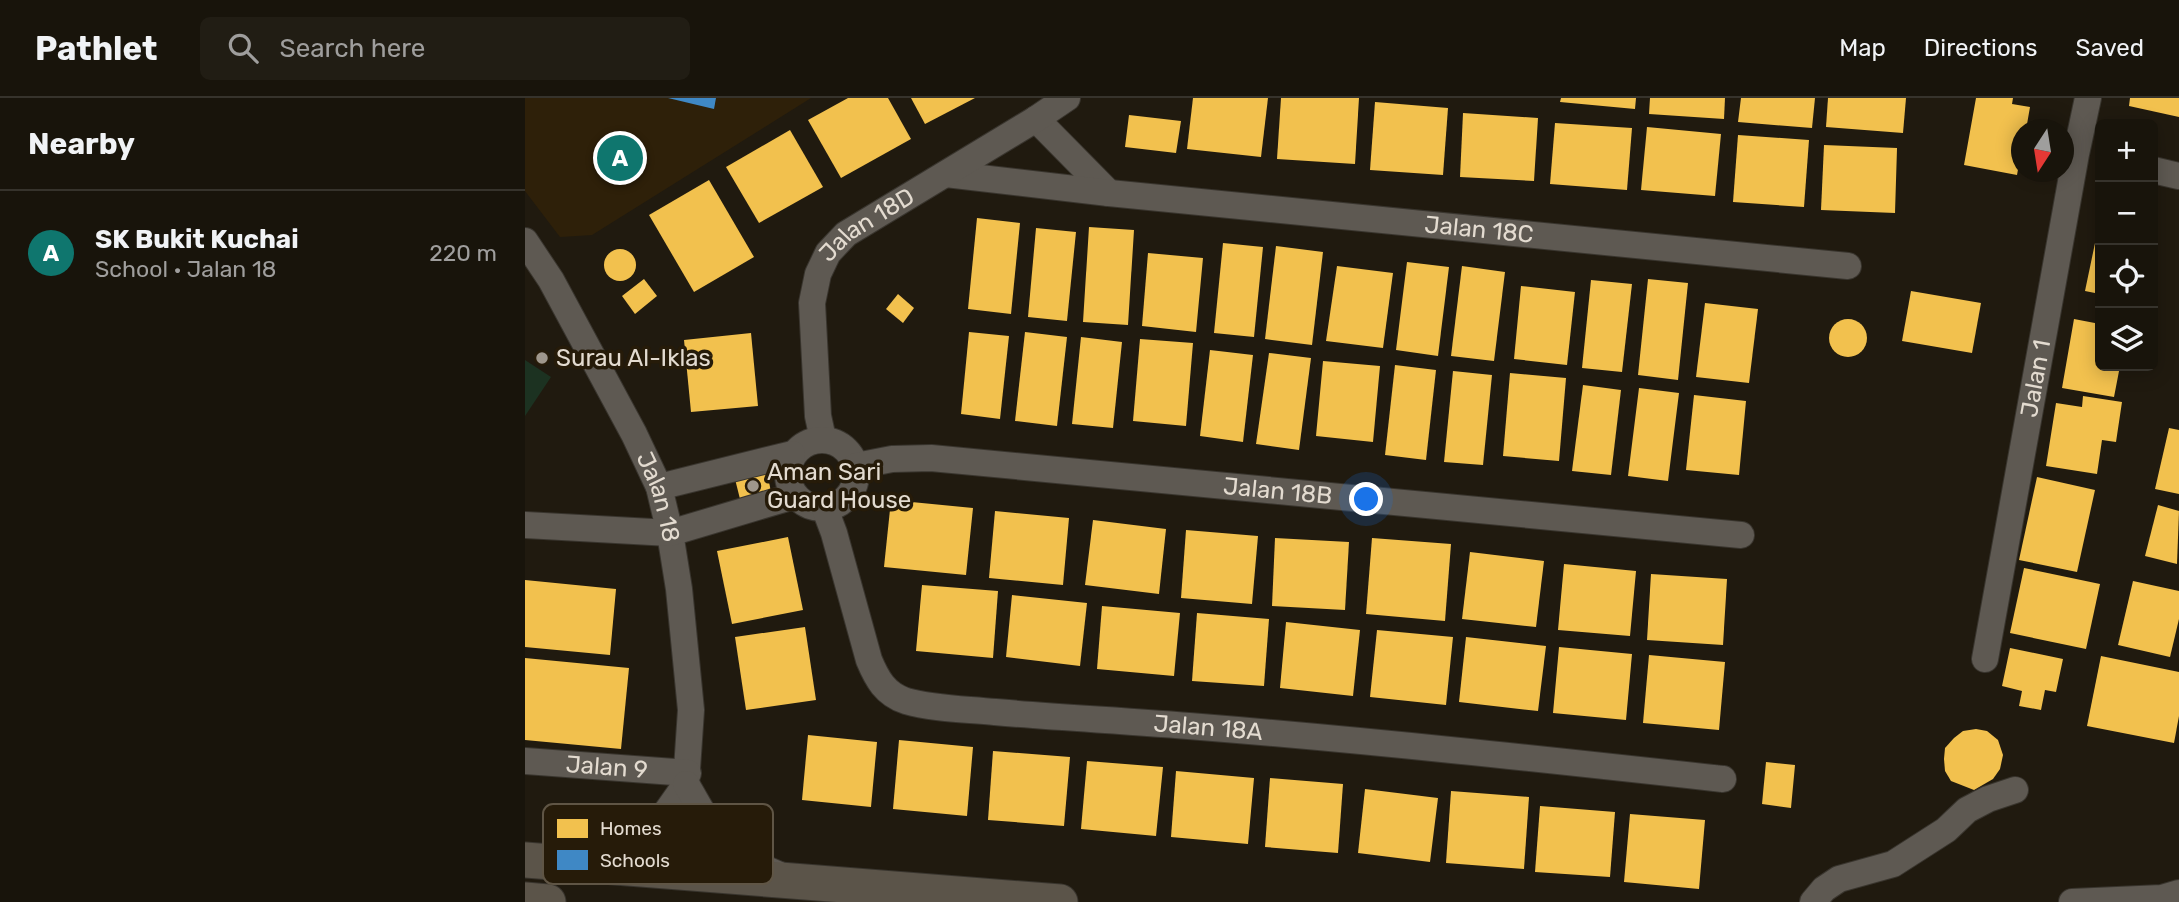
<!DOCTYPE html>
<html lang="en">
<head>
<meta charset="utf-8">
<style>
	body { margin:0; font-family:Rubik,sans-serif; background:#211d14; color:#f1f3f6 }
	.controls { position:absolute; right:21px; top:21px; display:grid; overflow:hidden; border-radius:10px; box-shadow:0 4px 18px #0003 }
	.controls button { width:63px; height:63px; display:grid; place-items:center; padding:0; border:0; border-bottom:2px solid #36332c; background:#18140b; color:#f1f3f6; font:35px sans-serif }
	.compass { position:absolute; left:1486px; top:21px; width:63px; height:63px; border-radius:50%; background:#18140b; box-shadow:0 4px 18px #0003; rotate:192deg }
	.you { position:absolute; left:842px; top:402px; width:24px; height:24px; margin:-18px; border:5px solid #fff; border-radius:50%; background:#1a73e8; box-shadow:0 0 0 10px #1a73e833 }
	.badge { display:grid; place-items:center; width:46px; height:46px; border-radius:50%; background:#0f766e; color:#fff; font-size:23px; font-weight:700 }
	.pin { position:absolute; translate:-50% -50%; border:4px solid #fff; box-shadow:0 2px 7px #0006 }
	.list { margin:0; padding:0; list-style:none }
	h2 { display:flex; justify-content:space-between; align-items:center; height:91px; margin:0; padding:0 28px; font-size:30px }
	h2 small { font-size:23px; font-weight:400; color:#9f9e9d }
	.list li { display:grid; grid-template-columns:46px 1fr auto; gap:21px; align-items:center; box-sizing:border-box; height:126px; padding:0 28px; border-top:2px solid #36332c }
	.list b { display:block; font-size:26px; white-space:nowrap }
	.list p { margin:0; font-size:23px; white-space:nowrap; color:#9f9e9d }
	.list em { font-size:23px; font-style:normal; color:#9f9e9d }
	.icon { flex:none; width:38px; height:38px; fill:none; stroke:currentColor; stroke-width:2; stroke-linecap:round; stroke-linejoin:round }
	.map { position:relative; flex:none; width:1654px; height:804px; overflow:hidden }
	header { display:flex; align-items:center; gap:42px; box-sizing:border-box; height:98px; padding:0 35px; background:#18140b; border-bottom:2px solid #36332c }
	header strong { font-size:33px }
	nav { display:flex; gap:38px; margin-inline-start:auto; font-size:24px }
	.search { width:490px; height:63px; background:#211d14; display:flex; align-items:center; gap:18px; box-sizing:border-box; padding:0 24px; border-radius:10px; color:#9f9e9d; font-size:26px }
	main { display:flex }
	aside { flex:1; background:#18140b }
	.map>svg:first-child { display:block }
	.built { fill:#2e2009 }
	.green { fill:#1c3221 }
	.homes { fill:#f2c14e }
	.schools { fill:#3f88c5 }
	.lines { fill:none; stroke-linecap:round; stroke-linejoin:round }
	.minor-casing { stroke:#39352e; stroke-width:28 }
	.major-casing { stroke:#39352e; stroke-width:37 }
	.minor { stroke:#5e5952; stroke-width:26 }
	.major { stroke:#5b5449; stroke-width:35 }
	.poi-dot { fill:#9f978c; stroke:#261b09; stroke-width:2.5 }
	.labels { text-anchor:middle; stroke-width:7; stroke-linejoin:round; paint-order:stroke }
	.street-label { font-size:24px; fill:#e3dbd0; stroke:#261b09 }
	.poi-label { font-size:24px; fill:#e3dbd0; stroke:#261b09; text-anchor:start }
	.key { fill:#261b09; stroke:#5f5545; stroke-width:2 }
	.key-label { font-size:19px; fill:#e3dbd0 }
</style>
</head>
<body>
<header>
<strong>Pathlet</strong>
<div class="search"><svg class="icon" aria-label="search" viewBox="0 0 24 24"><circle cx="10" cy="10" r="6"/><path d="M15 15l6 6"/></svg>Search here</div>
<nav><a>Map</a><a>Directions</a><a>Saved</a></nav>
</header>
<main>
<aside>
<h2>Nearby<small></small></h2>
<ul class="list">
<li><span class="badge">A</span><div><b>SK Bukit Kuchai</b><p>School · Jalan 18</p></div><em>220 m</em></li>
</ul>
</aside>
<div class="map">
<svg width="1654" height="804" viewBox="0 0 1654 804">
	<rect width="100%" height="100%" fill="#201a0f"/>
	<polygon class="built" points="0,0 286,0 67,137 35,139 0,93"/>
	<polygon class="green" points="0,262 26,279 0,318"/>
	<g class="homes">
		<polygon points="323,0 363,0 386,41 316,80 283,22"/>
		<polygon points="386,0 450,0 400,26"/>
		<polygon points="668,0 743,0 736,59 662,51"/>
		<polygon points="756,0 834,0 830,66 752,61"/>
		<polygon points="1036,0 1111,0 1110,11 1035,4"/>
		<polygon points="1125,0 1200,0 1199,21 1124,16"/>
		<polygon points="1216,0 1290,0 1287,30 1213,24"/>
		<polygon points="1303,0 1381,0 1378,35 1301,29"/>
		<polygon points="1451,0 1488,0 1487,6 1505,9 1501,32 1496,32 1496,55 1492,77 1439,67"/>
		<polygon points="1605,0 1654,0 1654,19 1604,8"/>
		<polygon points="850,4 923,10 918,77 845,72"/>
		<polygon points="938,15 1013,20 1009,83 935,79"/>
		<polygon points="604,17 656,23 651,55 600,49"/>
		<polygon points="1030,25 1107,30 1102,92 1025,86"/>
		<polygon points="1122,29 1196,36 1190,98 1116,92"/>
		<polygon points="265,32 298,89 234,125 201,69"/>
		<polygon points="1213,37 1284,42 1279,109 1208,104"/>
		<polygon points="1299,47 1372,50 1370,115 1296,112"/>
		<polygon points="184,82 229,159 169,194 124,117"/>
		<polygon points="452,120 495,125 486,216 443,211"/>
		<polygon points="1574,126 1575,126 1575,196 1560,193"/>
		<polygon points="564,129 609,132 603,227 558,224"/>
		<polygon points="511,130 551,134 542,223 503,219"/>
		<polygon points="698,145 738,149 729,239 689,235"/>
		<polygon points="751,148 798,154 787,247 740,241"/>
		<circle cx="95" cy="167" r="16"/>
		<polygon points="623,155 678,160 671,234 617,228"/>
		<polygon points="882,164 924,169 913,258 871,252"/>
		<polygon points="812,168 868,175 858,250 801,243"/>
		<polygon points="937,168 980,174 969,263 926,258"/>
		<polygon points="119,181 132,198 110,216 97,198"/>
		<polygon points="1123,181 1163,185 1153,282 1113,277"/>
		<polygon points="1066,182 1107,186 1097,274 1057,270"/>
		<polygon points="996,188 1050,194 1042,267 989,261"/>
		<polygon points="1386,193 1456,205 1447,255 1377,243"/>
		<polygon points="373,196 389,210 378,225 361,211"/>
		<polygon points="1180,205 1233,211 1224,285 1171,279"/>
		<polygon points="1549,221 1575,226 1575,268 1595,268 1589,299 1537,290"/>
		<circle cx="1323" cy="240" r="19"/>
		<polygon points="444,234 484,238 475,321 436,316"/>
		<polygon points="500,234 542,239 532,328 490,323"/>
		<polygon points="226,235 233,308 166,314 159,242"/>
		<polygon points="556,239 597,244 588,330 547,326"/>
		<polygon points="615,241 668,245 661,328 608,323"/>
		<polygon points="685,252 728,257 718,344 675,338"/>
		<polygon points="744,255 786,260 774,352 731,346"/>
		<polygon points="798,263 855,268 848,344 791,338"/>
		<polygon points="870,267 911,272 901,362 860,357"/>
		<polygon points="928,273 967,277 958,367 919,364"/>
		<polygon points="985,275 1041,280 1034,363 978,358"/>
		<polygon points="1058,287 1096,292 1086,377 1047,373"/>
		<polygon points="1114,290 1154,295 1143,383 1103,378"/>
		<polygon points="1169,297 1221,303 1214,377 1161,372"/>
		<polygon points="1558,298 1597,304 1591,344 1577,342 1572,376 1521,368 1531,305 1557,309"/>
		<polygon points="1644,330 1654,332 1654,396 1630,391"/>
		<polygon points="242,374 246,394 215,401 210,381"/>
		<polygon points="1512,379 1570,392 1552,474 1494,462"/>
		<polygon points="366,402 448,410 441,477 359,469"/>
		<polygon points="1633,407 1654,413 1652,466 1620,458"/>
		<polygon points="470,413 544,420 538,487 464,480"/>
		<polygon points="568,422 641,431 634,496 560,487"/>
		<polygon points="661,432 733,438 727,506 656,500"/>
		<polygon points="263,439 278,512 207,526 192,453"/>
		<polygon points="750,440 824,444 820,512 747,508"/>
		<polygon points="847,440 926,446 920,523 841,516"/>
		<polygon points="945,454 1019,463 1011,529 937,521"/>
		<polygon points="1039,466 1111,473 1105,538 1033,532"/>
		<polygon points="1499,470 1575,486 1561,551 1485,535"/>
		<polygon points="1126,476 1202,481 1198,547 1122,542"/>
		<polygon points="0,482 91,491 85,557 0,549"/>
		<polygon points="1608,483 1654,493 1654,521 1645,559 1593,547"/>
		<polygon points="397,487 473,493 468,560 391,553"/>
		<polygon points="487,497 562,505 555,568 481,559"/>
		<polygon points="577,508 655,515 649,578 572,571"/>
		<polygon points="672,515 744,521 739,588 667,583"/>
		<polygon points="761,524 835,532 828,598 755,590"/>
		<polygon points="280,529 291,602 221,612 210,539"/>
		<polygon points="852,532 928,539 921,607 845,599"/>
		<polygon points="941,539 1021,548 1013,613 934,604"/>
		<polygon points="1034,549 1107,556 1101,622 1028,615"/>
		<polygon points="1485,550 1538,561 1531,594 1520,592 1516,612 1494,608 1497,593 1477,588"/>
		<polygon points="1124,557 1200,564 1194,632 1118,625"/>
		<polygon points="1576,558 1654,574 1654,618 1649,645 1562,628"/>
		<polygon points="0,560 104,570 96,651 0,642"/>
		<polygon points="1451,631 1462,633 1473,642 1478,657 1475,671 1468,681 1449,692 1426,683 1420,673 1419,661 1420,650 1429,640 1438,633"/>
		<polygon points="283,637 352,644 346,709 277,702"/>
		<polygon points="374,642 448,649 442,718 368,711"/>
		<polygon points="468,653 545,659 539,728 463,722"/>
		<polygon points="562,663 638,669 631,738 556,731"/>
		<polygon points="1241,664 1270,667 1266,710 1237,706"/>
		<polygon points="651,673 729,680 723,746 646,739"/>
		<polygon points="745,680 818,686 813,755 740,749"/>
		<polygon points="840,691 913,700 905,764 833,755"/>
		<polygon points="926,693 1004,699 999,771 921,765"/>
		<polygon points="1015,708 1090,714 1085,779 1010,774"/>
		<polygon points="1105,716 1180,722 1174,791 1099,784"/>
	</g>
	<polygon class="schools" points="143,0 191,0 189,11"/>
	<g class="lines">
		<g class="minor-casing">
			<g id="minor">
				<polyline points="511,21 584,95"/>
				<polyline points="1628,72 1654,78"/>
				<path id="s1" d="M 421,76 L 584,95 L 1323,168"/>
				<path id="s2" d="M 0,143 L 26,182 L 109,336 L 134,389 L 145,435 L 154,491 L 166,612 L 161,686 L 130,730 L 116,743 L 102,755 L 74,767"/>
				<path id="s3" d="M 298,341 L 293,318 L 287,205 L 293,176 L 303,155 L 321,136 L 511,21 L 542,0"/>
				<circle cx="297" cy="376" r="34"/>
				<path id="s4" d="M 331,368 L 367,361 L 406,360 L 1216,437"/>
				<polyline points="134,389 267,356"/>
				<path id="s5" d="M 300,411 L 309,435 L 344,562 C 352,581 360,596 381,603 C 409,611 441,611 470,614 C 539,620 608,623 676,629 C 851,643 1024,662 1198,681"/>
				<polyline points="0,427 145,435 269,398"/>
				<path id="s6" d="M 1460,561 L 1551,56 L 1563,0"/>
				<path id="s7" d="M 0,663 L 163,675"/>
				<path d="M 161,686 C 171,702 179,720 191,734 C 207,753 232,768 255,777"/>
				<polyline points="1288,804 1299,791 1314,781 1368,766 1421,732 1442,712 1463,701 1490,692"/>
				<polyline points="1547,804 1637,800 1654,795"/>
			</g>
		</g>
		<g class="major-casing">
			<g id="major">
				<polyline points="0,762 535,804"/>
				<polyline points="0,802 23,804"/>
			</g>
		</g>
		<use href="#minor" class="minor"/>
		<use href="#major" class="major"/>
	</g>
	<g class="poi-dot">
		<circle cx="17" cy="260" r="7"/>
		<circle cx="228" cy="388" r="7"/>
	</g>
	<g class="labels">
		<g class="street-label">
			<text dy="8" stroke="none"><textPath href="#s3" startOffset="238">Jalan 18D</textPath></text>
			<text dy="8" stroke="none"><textPath href="#s1" startOffset="536">Jalan 18C</textPath></text>
			<text dy="8" stroke="none"><textPath href="#s6" startOffset="285">Jalan 1</textPath></text>
			<text dy="8" stroke="none"><textPath href="#s4" startOffset="424">Jalan 18B</textPath></text>
			<text dy="8" stroke="none"><textPath href="#s2" startOffset="290">Jalan 18</textPath></text>
			<text dy="8" stroke="none"><textPath href="#s5" startOffset="518">Jalan 18A</textPath></text>
			<text dy="8" stroke="none"><textPath href="#s7" startOffset="82">Jalan 9</textPath></text>
		</g>
		<g class="poi-label">
			<text x="31" y="268">Surau Al-Iklas</text>
			<text x="242" y="382">Aman Sari<tspan x="242" dy="28">Guard House</tspan></text>
		</g>
	</g>
	<rect x="18" y="706" width="230" height="80" rx="10" class="key"/>
	<rect x="32" y="721" width="31" height="19" fill="#f2c14e"/>
	<rect x="32" y="752" width="31" height="20" fill="#3f88c5"/>
	<g class="key-label">
		<text x="75" y="737">Homes</text>
		<text x="75" y="769">Schools</text>
	</g>
</svg>
<div class="controls">
<button>+</button>
<button>−</button>
<button><svg class="icon" aria-label="locate" viewBox="0 0 24 24"><circle cx="12" cy="12" r="6"/><path d="M12 2v4M12 18v4M2 12h4M18 12h4"/></svg></button>
<button><svg class="icon" aria-label="layers" viewBox="0 0 24 24"><path d="M12 4l9 5-9 5-9-5zM3 14l9 5 9-5"/></svg></button>
</div>
<svg class="compass" viewBox="-18 -18 36 36"><path d="M0-13l5 13h-10z" fill="#e53935"/><path d="M0 13l5-13h-10z" fill="#9f9e9d"/></svg>
<div class="you"></div>
<div class="pin badge" style="left:95px;top:60px">A</div>
</div>
</main>
</body>
</html>
